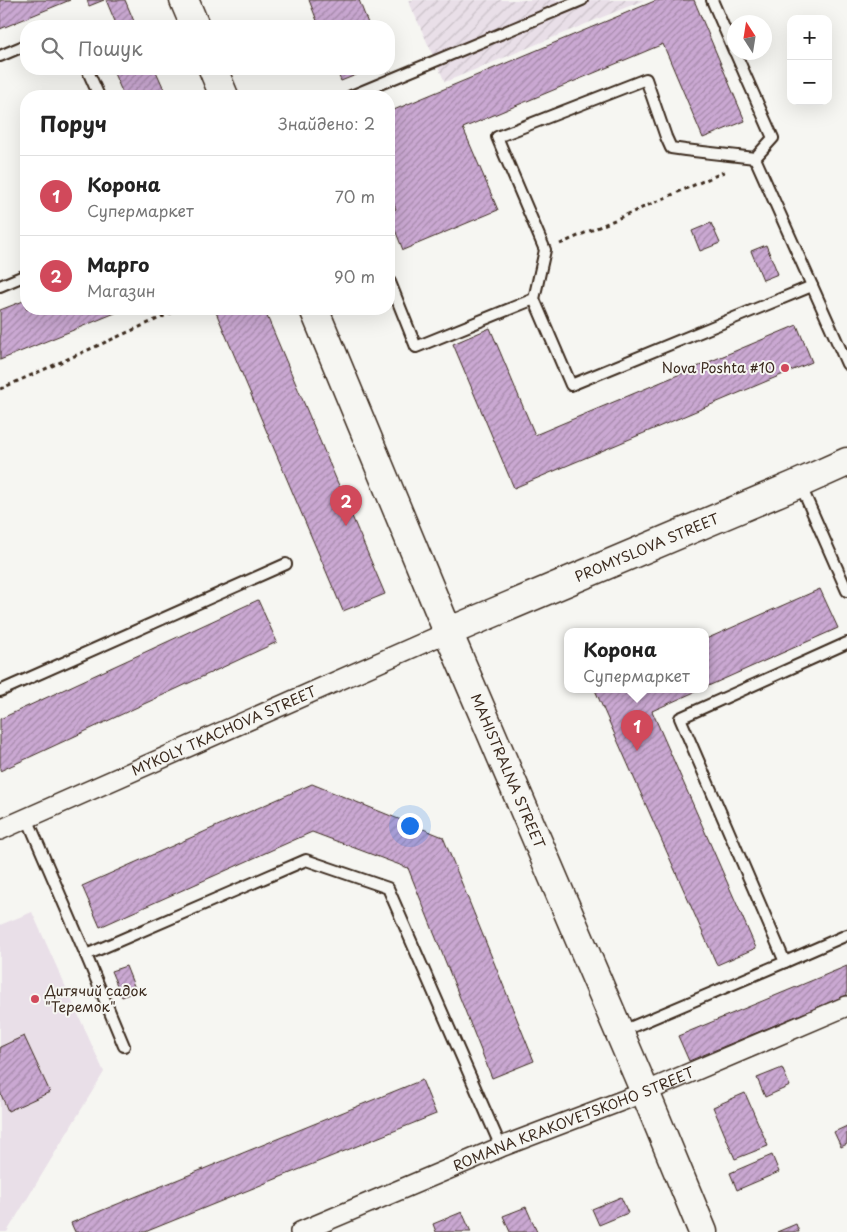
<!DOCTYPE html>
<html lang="uk">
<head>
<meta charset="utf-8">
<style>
	body { margin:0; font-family:"Playpen Sans",sans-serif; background:#f2f2f2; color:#222 }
	.controls { position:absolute; right:15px; top:15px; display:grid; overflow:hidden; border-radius:10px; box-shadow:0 5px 20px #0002 }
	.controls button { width:45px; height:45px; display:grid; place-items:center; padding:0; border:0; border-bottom:1px solid #e0e0e0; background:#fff; color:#222; font:25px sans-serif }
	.compass { position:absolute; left:727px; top:15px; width:45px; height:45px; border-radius:50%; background:#fff; box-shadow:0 5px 20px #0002; rotate:348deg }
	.you { position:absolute; left:409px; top:825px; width:18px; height:18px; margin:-12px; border:4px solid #fff; border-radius:50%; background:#1a73e8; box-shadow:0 0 0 8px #1a73e833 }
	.badge { display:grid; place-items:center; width:32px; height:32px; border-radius:50%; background:#d1495b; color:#fff; font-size:16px; font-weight:700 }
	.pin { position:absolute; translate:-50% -41px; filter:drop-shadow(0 1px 2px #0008) }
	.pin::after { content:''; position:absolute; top:26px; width:18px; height:15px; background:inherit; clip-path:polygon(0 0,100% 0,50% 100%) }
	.popup { position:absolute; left:564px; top:628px; width:145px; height:65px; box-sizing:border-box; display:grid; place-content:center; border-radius:10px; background:#fff; filter:drop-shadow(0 1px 4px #0005); font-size:16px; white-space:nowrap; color:#767676 }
	.popup b { font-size:19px; color:#222 }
	.popup::after { content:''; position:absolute; left:50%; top:100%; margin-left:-10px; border:10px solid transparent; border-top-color:#fff }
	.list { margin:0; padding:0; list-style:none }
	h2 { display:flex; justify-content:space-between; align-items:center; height:65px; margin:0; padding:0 20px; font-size:21px }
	h2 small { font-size:16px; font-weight:400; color:#767676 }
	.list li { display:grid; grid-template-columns:32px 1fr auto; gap:15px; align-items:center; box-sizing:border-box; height:80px; padding:0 20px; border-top:1px solid #e0e0e0 }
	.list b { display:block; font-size:19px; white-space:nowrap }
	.list p { margin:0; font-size:16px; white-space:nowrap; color:#767676 }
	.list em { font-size:16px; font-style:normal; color:#767676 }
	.icon { flex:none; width:28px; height:28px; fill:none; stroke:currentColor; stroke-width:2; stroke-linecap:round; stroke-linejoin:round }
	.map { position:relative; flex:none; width:847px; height:1232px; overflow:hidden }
	.search { position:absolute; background:#fff; box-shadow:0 5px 20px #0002; left:20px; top:20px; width:375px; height:55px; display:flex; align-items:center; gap:12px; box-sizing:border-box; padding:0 18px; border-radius:20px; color:#767676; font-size:19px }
	.panel { position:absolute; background:#fff; box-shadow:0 5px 20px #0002; left:20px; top:90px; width:375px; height:225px; border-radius:20px }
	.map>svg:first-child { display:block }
	.built { fill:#e9dfe8 }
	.industrial { fill:url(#industrial-furrows) }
	.building { fill:url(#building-hatch); stroke:#3b2a1e }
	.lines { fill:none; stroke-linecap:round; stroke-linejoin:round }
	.lane-casing { stroke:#3b2a1e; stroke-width:14 }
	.street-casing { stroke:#3b2a1e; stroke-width:22 }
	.secondary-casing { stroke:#3b2a1e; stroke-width:31 }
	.path { stroke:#3b2a1e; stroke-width:3; stroke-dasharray:4 4; stroke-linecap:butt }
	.lane { stroke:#f6f6f2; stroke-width:10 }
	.street { stroke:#f6f6f2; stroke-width:19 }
	.secondary { stroke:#f6f6f2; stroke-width:28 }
	.poi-dot { fill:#d1495b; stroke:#f6f6f2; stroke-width:2 }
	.labels { text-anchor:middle; stroke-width:4; stroke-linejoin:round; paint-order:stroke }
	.poi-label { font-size:14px; fill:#3b2a1e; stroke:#f6f6f2; text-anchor:end }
	.street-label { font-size:14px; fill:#3b2a1e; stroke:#f6f6f2 }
</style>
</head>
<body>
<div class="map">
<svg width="847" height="1232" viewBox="0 0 847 1232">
	<defs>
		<pattern id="industrial-furrows" width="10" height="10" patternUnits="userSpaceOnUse" patternTransform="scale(1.25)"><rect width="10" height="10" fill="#e9dfe8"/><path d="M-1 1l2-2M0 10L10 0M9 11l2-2" fill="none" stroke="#c9c0c7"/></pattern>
		<pattern id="building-hatch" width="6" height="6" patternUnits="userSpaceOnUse" patternTransform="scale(1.25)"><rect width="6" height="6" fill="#caa8d2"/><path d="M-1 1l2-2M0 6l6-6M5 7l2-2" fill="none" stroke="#a589aa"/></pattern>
	</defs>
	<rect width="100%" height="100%" fill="#f6f6f2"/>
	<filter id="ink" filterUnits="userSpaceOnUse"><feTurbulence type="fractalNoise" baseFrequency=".02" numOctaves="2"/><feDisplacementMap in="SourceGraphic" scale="10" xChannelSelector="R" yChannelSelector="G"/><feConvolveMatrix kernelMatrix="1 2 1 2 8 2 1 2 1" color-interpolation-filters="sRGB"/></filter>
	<g filter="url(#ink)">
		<polygon class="built" points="32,912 104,1072 7,1232 0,1232 0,925"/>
		<polygon class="industrial" points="408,0 644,0 445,82"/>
		<g class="building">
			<polygon points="0,0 70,0 0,29"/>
			<polygon points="87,0 104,0 89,6"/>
			<polygon points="106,0 125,0 136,26 117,26"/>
			<polygon points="309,0 359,0 369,26 319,26"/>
			<polygon points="657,0 694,0 745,121 703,138 663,44 463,128 498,210 403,250 389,215 389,212 396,209 389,193 389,112"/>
			<polygon points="112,69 155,69 167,96 124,96"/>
			<polygon points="336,69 371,69 341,81"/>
			<polygon points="711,223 720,243 700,251 692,231"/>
			<polygon points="766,245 778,274 763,280 751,251"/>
			<polygon points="26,300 26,309 125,309 0,360 0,310"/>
			<polygon points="218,309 264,309 385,594 343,611 215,310"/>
			<polygon points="797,325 812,362 514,488 453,344 490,328 535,435"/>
			<polygon points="820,589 838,628 706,687 706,639"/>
			<polygon points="258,600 277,642 0,771 0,719"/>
			<polygon points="595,690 699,690 652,711 756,948 717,965"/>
			<polygon points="312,784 443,837 534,1061 492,1078 408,868 312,832 100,927 82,886"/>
			<polygon points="126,966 136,991 122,997 111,971"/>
			<polygon points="847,966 847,995 689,1061 678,1036"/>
			<polygon points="24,1036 50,1092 8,1111 0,1092 0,1047"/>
			<polygon points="782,1068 790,1086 765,1097 757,1078"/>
			<polygon points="422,1080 436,1114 145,1232 75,1232 71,1223"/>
			<polygon points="745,1093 768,1146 735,1159 713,1107"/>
			<polygon points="847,1126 847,1144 841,1147 834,1132"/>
			<polygon points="772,1155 779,1172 737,1190 730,1173"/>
			<polygon points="621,1197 628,1213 599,1225 592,1209"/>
			<polygon points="526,1207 537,1232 510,1232 503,1216"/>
			<polygon points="462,1212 471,1232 436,1232 433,1224"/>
			<polygon points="796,1224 799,1232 777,1232"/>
		</g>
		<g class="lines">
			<g class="lane-casing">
				<g id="lane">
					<polyline points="712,0 734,51"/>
					<polyline points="735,52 773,138 755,158 847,364"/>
					<polyline points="0,56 26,45"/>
					<polyline points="87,69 99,96"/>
					<polyline points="351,96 582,0"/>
					<polyline points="390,282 416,347 534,299 571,385 812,286"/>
					<polyline points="0,286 26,275"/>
					<polyline points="534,299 545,250 497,137 646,79 666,137 671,148 685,150 755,158"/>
					<polyline points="800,484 847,591"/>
					<polyline points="0,691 286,564"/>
					<polyline points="27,818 86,955 124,1046"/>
					<polyline points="86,955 306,860 388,888 501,1147"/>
					<polyline points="785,962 847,935"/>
					<polyline points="620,1032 785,962 680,718 847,643"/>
				</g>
			</g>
			<g class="street-casing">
				<g id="street">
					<path id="s1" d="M 0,830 L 448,632"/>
					<path id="s2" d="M 300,1232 L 501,1147 L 645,1092 L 847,1006"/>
				</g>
			</g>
			<g class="secondary-casing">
				<g id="secondary">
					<polyline points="184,0 195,26"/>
					<polyline points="213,69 224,96"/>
					<path id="s3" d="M 314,309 L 448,632 L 645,1092 L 703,1232"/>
					<path id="s4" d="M 448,632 L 800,483 L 847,462"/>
				</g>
			</g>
			<g class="path">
				<polyline points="560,244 726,171"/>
				<polyline points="0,389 180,309"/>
			</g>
			<use href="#lane" class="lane"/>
			<use href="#street" class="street"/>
			<use href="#secondary" class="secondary"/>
		</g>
	</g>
	<g class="poi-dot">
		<circle cx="785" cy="368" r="5"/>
		<circle cx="35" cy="999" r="5"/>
	</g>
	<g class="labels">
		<g class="poi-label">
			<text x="775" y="373">Nova Poshta #10</text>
			<text x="45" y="996" text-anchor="start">Дитячий садок<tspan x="45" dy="16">"Теремок"</tspan></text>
		</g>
		<g class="street-label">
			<text dy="5" stroke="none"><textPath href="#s4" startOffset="216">PROMYSLOVA STREET</textPath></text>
			<text dy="5" stroke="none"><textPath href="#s1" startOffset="245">MYKOLY TKACHOVA STREET</textPath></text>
			<text dy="5" stroke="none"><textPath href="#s3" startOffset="501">MAHISTRALNA STREET</textPath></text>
			<text dy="5" stroke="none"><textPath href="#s2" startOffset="296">ROMANA KRAKOVETSKOHO STREET</textPath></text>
		</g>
	</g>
</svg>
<div class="controls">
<button>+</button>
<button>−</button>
</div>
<svg class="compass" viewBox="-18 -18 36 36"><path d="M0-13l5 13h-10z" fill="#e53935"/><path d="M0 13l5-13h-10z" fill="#767676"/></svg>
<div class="you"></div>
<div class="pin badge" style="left:637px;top:751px">1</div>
<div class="popup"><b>Корона</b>Супермаркет</div>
<div class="pin badge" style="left:346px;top:526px">2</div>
<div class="search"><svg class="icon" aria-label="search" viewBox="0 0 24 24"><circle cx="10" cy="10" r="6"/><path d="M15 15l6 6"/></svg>Пошук</div>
<section class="panel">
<h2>Поруч<small>Знайдено: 2</small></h2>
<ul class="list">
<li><span class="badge">1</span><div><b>Корона</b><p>Супермаркет</p></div><em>70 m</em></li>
<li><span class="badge">2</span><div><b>Марго</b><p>Магазин</p></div><em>90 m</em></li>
</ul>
</section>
</div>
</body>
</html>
